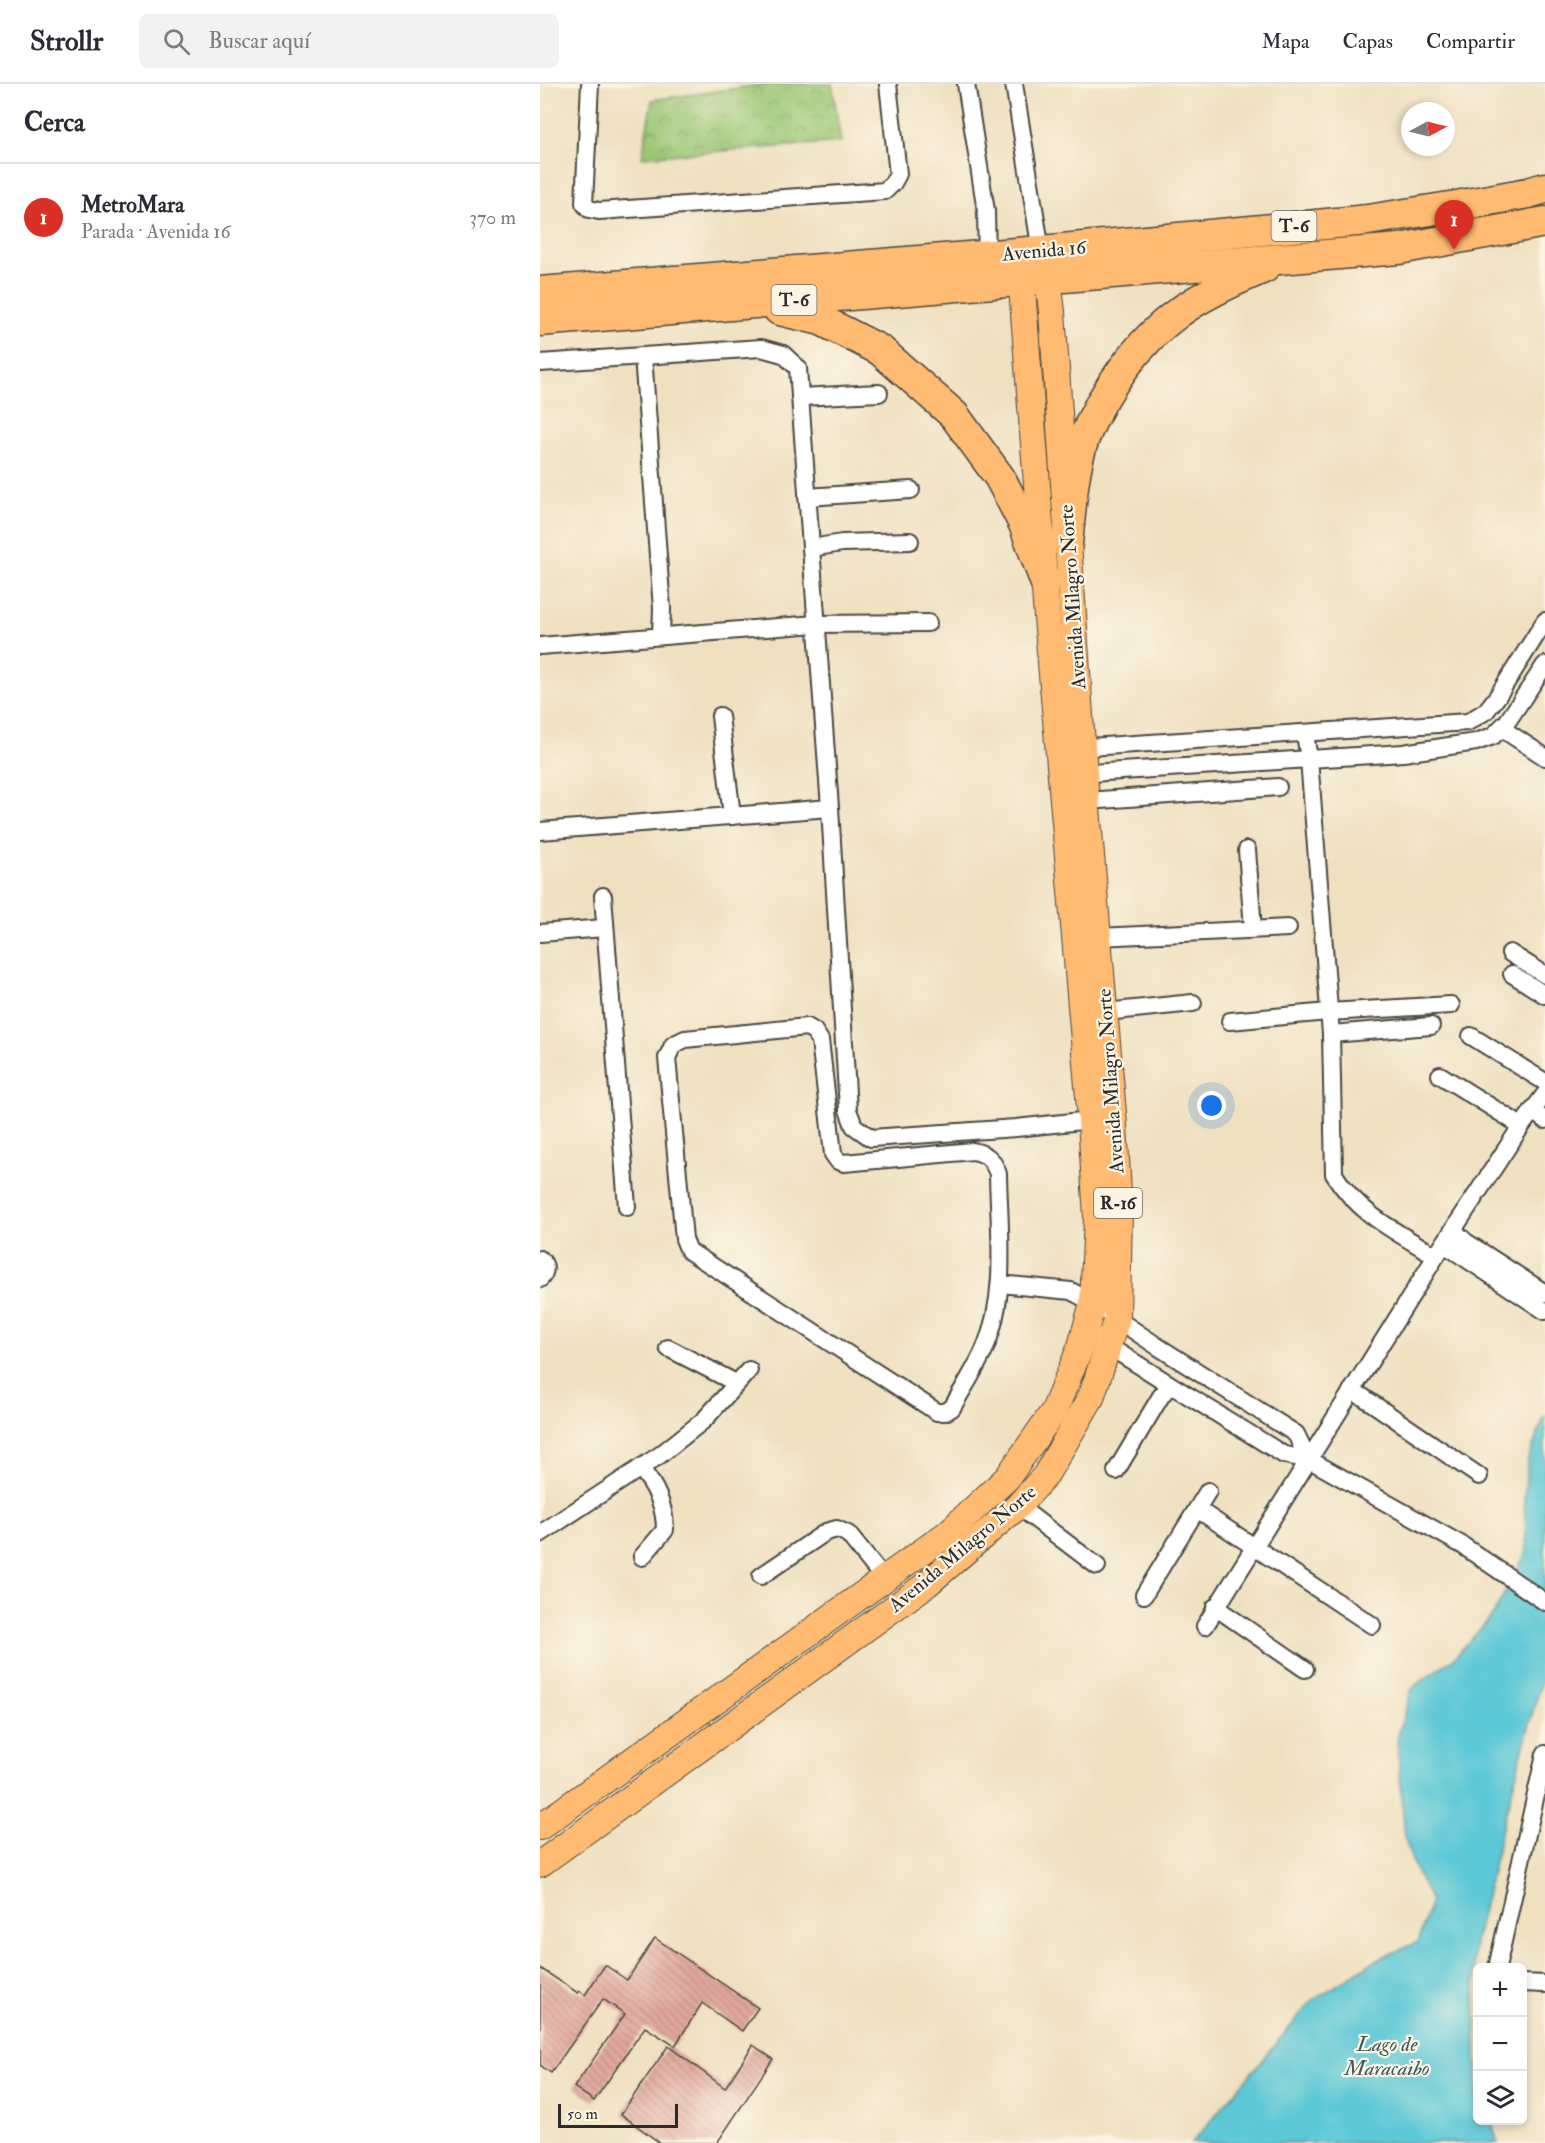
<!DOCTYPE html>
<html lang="es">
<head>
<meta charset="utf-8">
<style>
	body { margin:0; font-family:"IM FELL Double Pica",serif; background:#f2f2f3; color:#2b2b33 }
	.controls { position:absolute; right:18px; bottom:18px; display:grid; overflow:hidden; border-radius:9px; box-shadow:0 3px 9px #0003 }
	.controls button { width:54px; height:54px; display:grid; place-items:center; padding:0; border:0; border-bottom:2px solid #e1e1e2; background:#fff; color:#2b2b33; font:30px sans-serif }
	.compass { position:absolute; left:861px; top:18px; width:54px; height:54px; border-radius:50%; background:#fff; box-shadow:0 3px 9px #0003; rotate:83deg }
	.scale { position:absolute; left:18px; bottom:15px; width:120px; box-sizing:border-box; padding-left:6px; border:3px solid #2b2b2b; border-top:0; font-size:16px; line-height:21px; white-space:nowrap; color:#2b2b2b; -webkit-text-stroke:4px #fcf5e5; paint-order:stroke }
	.you { position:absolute; left:672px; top:1022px; width:21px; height:21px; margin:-15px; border:4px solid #fff; border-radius:50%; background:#1a73e8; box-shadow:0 0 0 9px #1a73e833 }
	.badge { display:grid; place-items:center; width:39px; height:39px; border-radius:50%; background:#d93025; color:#fff; font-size:20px; font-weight:700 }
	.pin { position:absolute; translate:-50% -50px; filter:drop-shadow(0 2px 3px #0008) }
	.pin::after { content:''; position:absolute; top:32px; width:21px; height:18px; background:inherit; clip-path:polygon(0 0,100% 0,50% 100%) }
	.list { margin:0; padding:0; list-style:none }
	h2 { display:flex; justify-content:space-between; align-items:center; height:78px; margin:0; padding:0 24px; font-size:26px }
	h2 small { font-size:20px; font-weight:400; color:#7c7c81 }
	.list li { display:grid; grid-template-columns:39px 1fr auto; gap:18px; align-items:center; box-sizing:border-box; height:108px; padding:0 24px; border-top:2px solid #e1e1e2 }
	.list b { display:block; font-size:22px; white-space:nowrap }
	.list p { margin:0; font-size:20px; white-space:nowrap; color:#7c7c81 }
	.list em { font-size:20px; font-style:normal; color:#7c7c81 }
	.icon { flex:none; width:33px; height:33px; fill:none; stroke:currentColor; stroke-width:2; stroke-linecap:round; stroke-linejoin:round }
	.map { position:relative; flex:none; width:1005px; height:2059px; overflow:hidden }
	header { display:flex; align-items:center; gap:36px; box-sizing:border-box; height:84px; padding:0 30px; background:#fff; border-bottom:2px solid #e1e1e2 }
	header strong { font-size:28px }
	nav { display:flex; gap:33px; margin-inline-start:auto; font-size:21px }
	.search { width:420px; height:54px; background:#f2f2f3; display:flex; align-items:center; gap:15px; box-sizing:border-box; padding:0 21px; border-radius:9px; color:#7c7c81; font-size:22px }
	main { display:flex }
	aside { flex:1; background:#fff }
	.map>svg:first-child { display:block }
	.park { fill:url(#park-crowns); stroke:#62784f; stroke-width:1.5 }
	.water { fill:#5dc8d6; stroke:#447a80; stroke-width:1.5 }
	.building { fill:url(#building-back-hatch) }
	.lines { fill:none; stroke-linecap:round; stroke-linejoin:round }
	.street-casing { stroke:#484641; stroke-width:20 }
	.primary-casing { stroke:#484641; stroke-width:28 }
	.highway-casing { stroke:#484641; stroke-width:33 }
	.street { stroke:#fff; stroke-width:16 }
	.primary { stroke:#ffbb71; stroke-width:26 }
	.highway { stroke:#ffbb71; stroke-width:30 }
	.labels { text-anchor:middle; stroke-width:4.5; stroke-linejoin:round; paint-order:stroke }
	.shield { fill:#fcf5e5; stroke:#6a6863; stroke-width:1.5 }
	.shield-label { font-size:18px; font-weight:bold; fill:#2b2b2b }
	.street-label { font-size:20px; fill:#2b2b2b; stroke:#fcf5e5 }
	.water-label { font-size:21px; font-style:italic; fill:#3a5a5e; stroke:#fcf5e5 }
</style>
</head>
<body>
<header>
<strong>Strollr</strong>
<div class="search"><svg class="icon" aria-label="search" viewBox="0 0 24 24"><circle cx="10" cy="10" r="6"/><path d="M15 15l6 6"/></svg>Buscar aquí</div>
<nav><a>Mapa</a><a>Capas</a><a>Compartir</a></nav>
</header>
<main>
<aside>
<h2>Cerca<small></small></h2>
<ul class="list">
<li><span class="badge">1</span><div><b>MetroMara</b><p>Parada · Avenida 16</p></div><em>370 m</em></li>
</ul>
</aside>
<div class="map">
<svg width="1005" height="2059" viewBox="0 0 1005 2059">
	<defs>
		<pattern id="park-crowns" width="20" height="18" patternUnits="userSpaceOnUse" patternTransform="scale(1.5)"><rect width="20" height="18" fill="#9ac673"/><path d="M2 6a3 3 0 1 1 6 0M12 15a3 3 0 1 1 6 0" fill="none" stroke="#7ea15f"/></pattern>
		<pattern id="building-back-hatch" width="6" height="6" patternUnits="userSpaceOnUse" patternTransform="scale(1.5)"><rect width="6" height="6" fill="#e2a89d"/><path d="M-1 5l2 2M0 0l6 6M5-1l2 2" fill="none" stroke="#b78980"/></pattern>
	</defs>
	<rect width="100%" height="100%" fill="#fcf5e5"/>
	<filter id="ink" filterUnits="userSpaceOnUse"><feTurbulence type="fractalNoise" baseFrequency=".0167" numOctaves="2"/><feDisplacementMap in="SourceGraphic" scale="12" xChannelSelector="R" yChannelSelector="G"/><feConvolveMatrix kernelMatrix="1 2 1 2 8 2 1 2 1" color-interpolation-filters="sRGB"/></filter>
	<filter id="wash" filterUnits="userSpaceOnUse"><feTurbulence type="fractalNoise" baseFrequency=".008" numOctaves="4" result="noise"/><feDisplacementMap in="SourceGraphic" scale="24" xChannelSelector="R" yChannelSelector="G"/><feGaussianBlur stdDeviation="1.35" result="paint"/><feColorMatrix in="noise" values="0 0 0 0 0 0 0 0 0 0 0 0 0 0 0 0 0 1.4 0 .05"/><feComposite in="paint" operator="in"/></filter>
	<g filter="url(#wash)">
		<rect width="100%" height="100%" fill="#efe0c0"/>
		<polygon class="park" points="228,0 292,0 301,58 102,73 112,16"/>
		<polygon class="water" points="1005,1331 1005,1583 964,1736 934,1863 938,2036 951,2037 958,2059 652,2059 772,1917 838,1875 878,1858 891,1817 874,1783 865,1754 857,1655 872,1604 914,1574 953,1531 987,1467 984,1415 988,1375"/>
		<g id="blocks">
			<g class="building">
				<polygon points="115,1854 218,1924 202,1947 162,1919 135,1962 105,1943 54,2017 34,2003 85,1930 63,1915 11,1989 0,1981 0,1884 38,1909 40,1907 45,1911 65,1881 87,1896"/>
				<polygon points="213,1961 233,1975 177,2059 120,2059 81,2030 128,1962 185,2004"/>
			</g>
		</g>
	</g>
	<g filter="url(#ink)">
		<use href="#blocks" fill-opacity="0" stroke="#484641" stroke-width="1.5"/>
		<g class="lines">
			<g class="street-casing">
				<g id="street">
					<polyline points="50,0 44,119 49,125 59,127 345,107 353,99 358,90 348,0"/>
					<polyline points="426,0 446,127 447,178"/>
					<polyline points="474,0 501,167"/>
					<polyline points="103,272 122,525 121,551"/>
					<polyline points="0,279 221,264 243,270 258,284 290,724 0,747"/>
					<polyline points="260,313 339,309"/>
					<polyline points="267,413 371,406"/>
					<polyline points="271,464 302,459 370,457"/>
					<polyline points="0,562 276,540 388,539"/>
					<polyline points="180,632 192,732"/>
					<polyline points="961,644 1005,673"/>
					<path d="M 765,650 L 769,675 L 791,950 L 794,1090 C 818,1130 857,1148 896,1172"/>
					<polyline points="534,664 928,638 946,627 957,613 1005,537"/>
					<polyline points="534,690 863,669 936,658 953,652 967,638 1005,581"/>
					<polyline points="547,717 738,703"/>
					<polyline points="290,724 308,1026 314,1042 331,1054 476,1044 551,1036"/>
					<polyline points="707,766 713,845"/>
					<polyline points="63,812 87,1123"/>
					<polyline points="0,849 65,844"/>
					<polyline points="558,853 748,844"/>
					<polyline points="970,869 1005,891"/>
					<polyline points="972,890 1005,911"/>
					<polyline points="565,928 653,919"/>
					<polyline points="690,937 788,928 911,921"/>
					<path d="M 267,943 L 274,947 L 280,956 L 293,1070 L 298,1077 L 304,1079 L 433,1067 C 448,1070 453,1076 458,1090 C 459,1147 468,1210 445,1264 C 436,1285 423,1304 412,1324 L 405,1328 L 397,1328 L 149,1167 L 144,1155 L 127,974 L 133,961 L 145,955 Z"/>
					<polyline points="791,950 891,942"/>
					<polyline points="931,952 1005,998"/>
					<polyline points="900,991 972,1036 980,1044"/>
					<polyline points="992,1027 1005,1036"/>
					<polyline points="913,1146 926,1158 1005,1209"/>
					<polyline points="904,1160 1005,1227"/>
					<path d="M 0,1175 C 7,1181 6,1188 0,1195"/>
					<polyline points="460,1200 531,1207 553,1219 617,1262 756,1350 768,1375"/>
					<polyline points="546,1245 568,1262 744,1371 768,1375 922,1461 1005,1518"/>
					<polyline points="128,1264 196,1299"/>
					<polyline points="811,1307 823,1313 939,1392"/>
					<path d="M 100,1384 C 116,1402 125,1422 125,1446 L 102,1473"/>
					<polyline points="576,1387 621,1312 630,1301"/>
					<polyline points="478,1422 557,1482"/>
					<polyline points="657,1425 832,1541"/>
					<polyline points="0,1450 120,1371 164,1336 209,1286"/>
					<polyline points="221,1492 286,1448 297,1445 308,1450 344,1495"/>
					<polyline points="604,1511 668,1407"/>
					<polyline points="675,1523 765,1585"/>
					<polyline points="665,1542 896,1172 980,1044 1005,1010"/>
					<polyline points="957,1884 1005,1670"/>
					<polyline points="982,1899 1005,1900"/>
				</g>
			</g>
			<g class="primary-casing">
				<g id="primary">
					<polyline points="0,1743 408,1449 467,1394 514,1327 541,1262 553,1219 557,1135 551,1036 507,533 480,177"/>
					<polyline points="0,1780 387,1500 478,1422 505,1392 551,1314 577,1234 579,1125 574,1041 544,689 512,228 508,195 504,176"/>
				</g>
			</g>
			<g class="highway-casing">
				<g id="highway">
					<polyline points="0,208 501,167 828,136 916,122 988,109 1005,104"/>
					<polyline points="239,226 281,236 340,266 414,331 460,394 484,440 505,497"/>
					<polyline points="0,237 859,165 1005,138"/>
					<path d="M 527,460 C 531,425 532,386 545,352 C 563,307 599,257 638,229 C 664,210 695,196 724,184"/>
				</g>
			</g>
			<use href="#street" class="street"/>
			<use href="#primary" class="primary"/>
			<use href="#highway" class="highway"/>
		</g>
	</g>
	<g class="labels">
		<g class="shield">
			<rect x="731.5" y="127" width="45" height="30" rx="4.5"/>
			<rect x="231.5" y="201" width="45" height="30" rx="4.5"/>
			<rect x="554" y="1104" width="48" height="30" rx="4.5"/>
		</g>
		<g class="shield-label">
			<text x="754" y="148">T-6</text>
			<text x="254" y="222">T-6</text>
			<text x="578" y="1125">R-16</text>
		</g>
		<g class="street-label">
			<text transform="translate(504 166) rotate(-5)" y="7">Avenida 16</text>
			<text transform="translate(532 513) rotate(-94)" y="7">Avenida Milagro Norte</text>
			<text transform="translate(570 997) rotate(-94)" y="7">Avenida Milagro Norte</text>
			<text transform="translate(422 1464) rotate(-40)" y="7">Avenida Milagro Norte</text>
		</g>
		<g class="water-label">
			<text x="847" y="1967">Lago de<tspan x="847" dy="24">Maracaibo</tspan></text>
		</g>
	</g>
</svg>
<div class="controls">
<button>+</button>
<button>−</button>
<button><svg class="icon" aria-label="layers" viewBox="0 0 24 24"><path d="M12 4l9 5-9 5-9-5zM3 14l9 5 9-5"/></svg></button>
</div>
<svg class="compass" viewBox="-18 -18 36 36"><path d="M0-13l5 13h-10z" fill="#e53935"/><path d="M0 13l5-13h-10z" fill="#7c7c81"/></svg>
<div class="scale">50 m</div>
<div class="you"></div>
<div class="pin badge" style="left:914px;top:166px">1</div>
</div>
</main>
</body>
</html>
